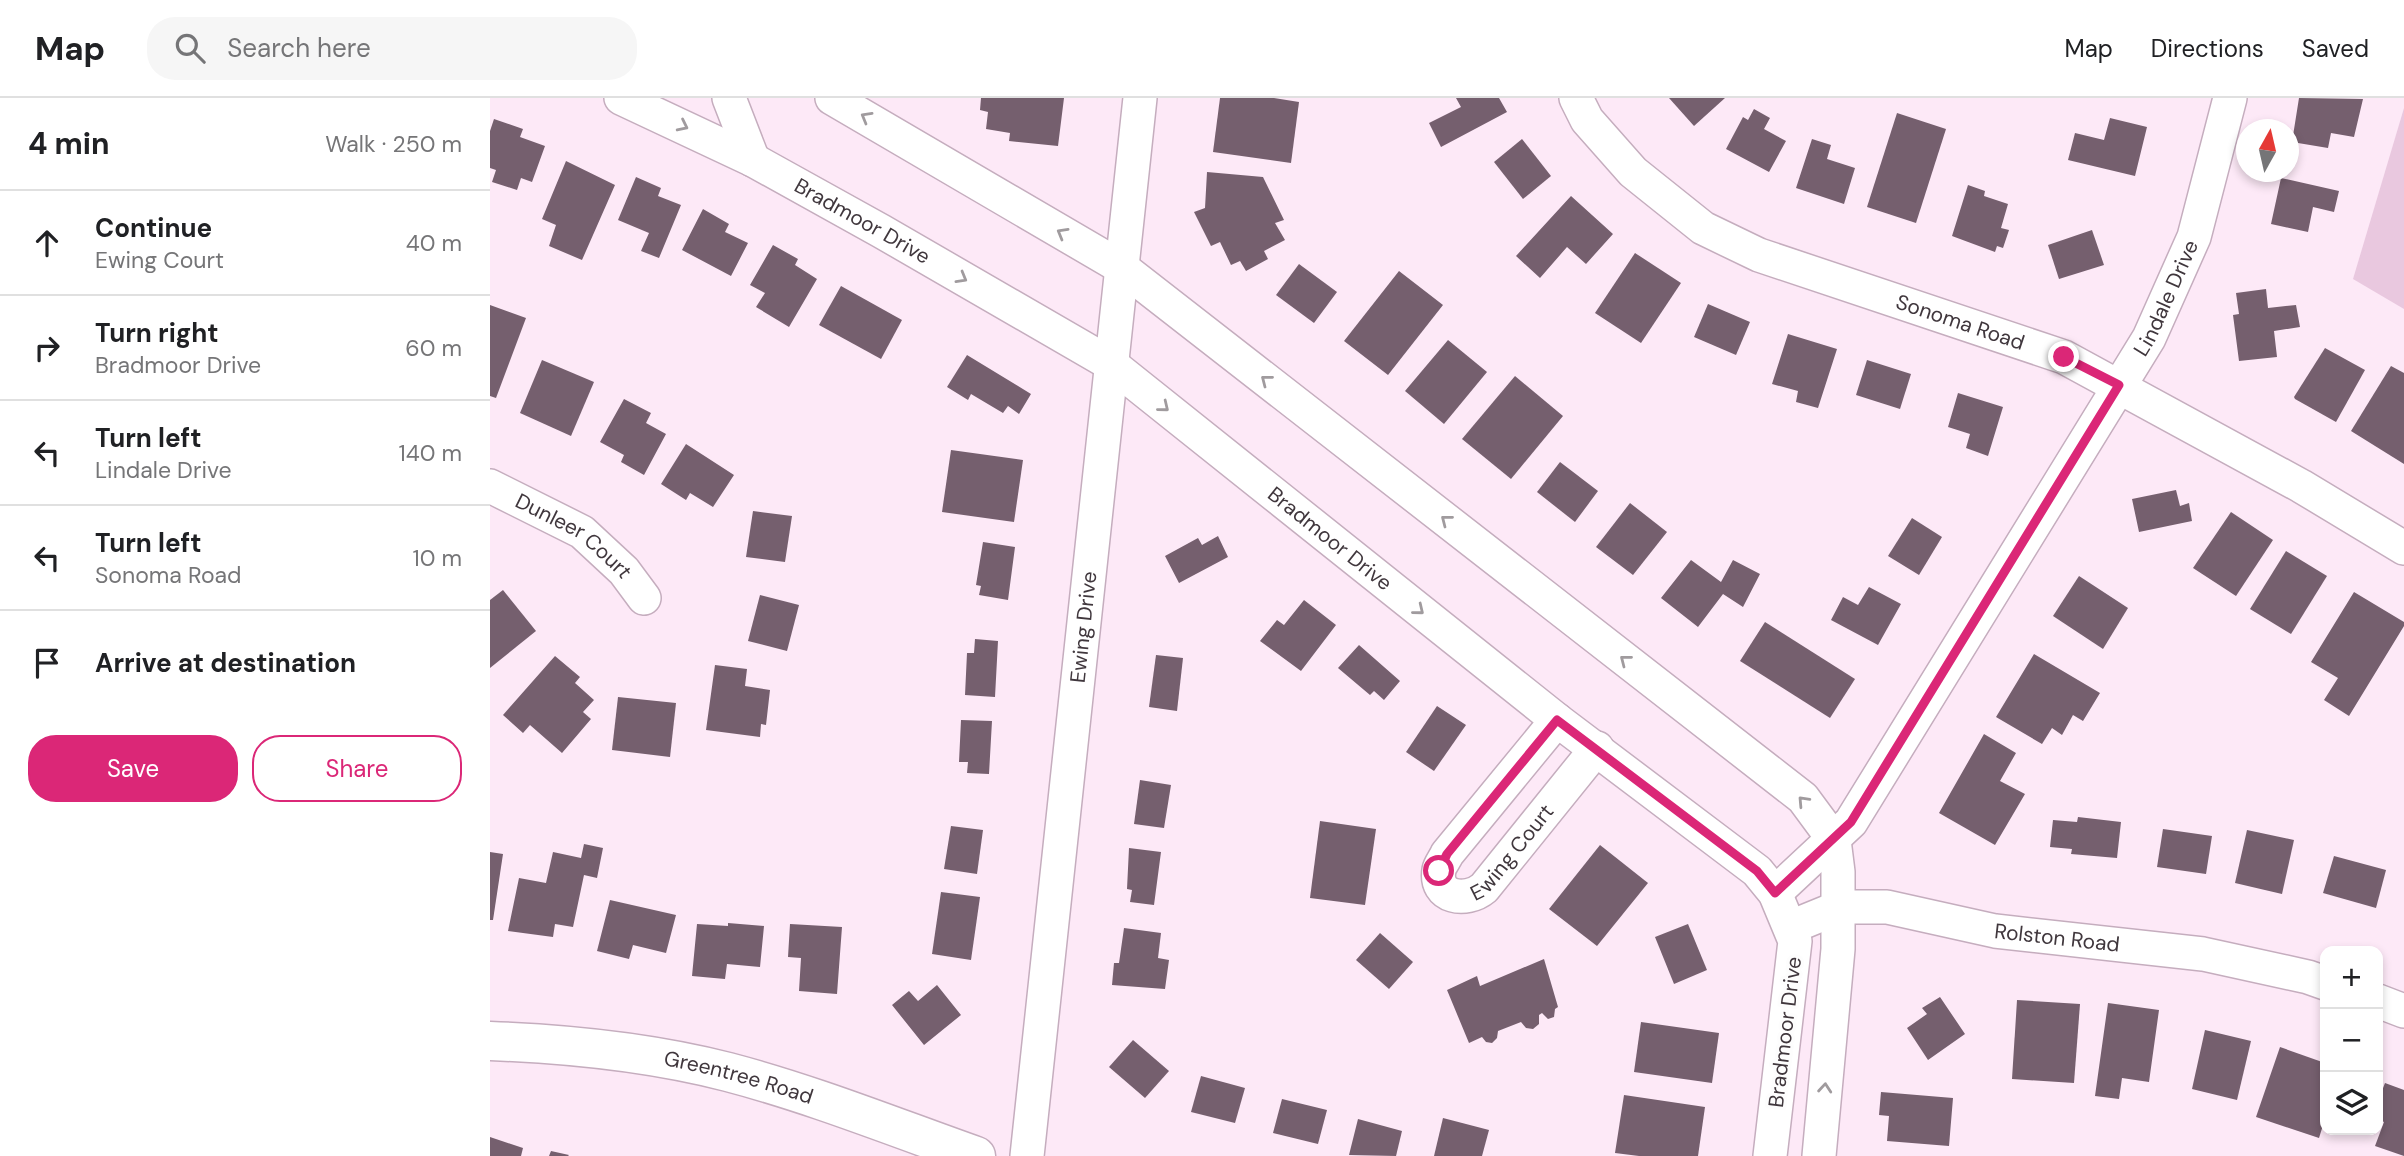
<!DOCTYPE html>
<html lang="en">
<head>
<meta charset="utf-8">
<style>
	body { margin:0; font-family:"DM Sans",sans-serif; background:#f6f6f6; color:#202124 }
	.controls { position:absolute; right:21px; bottom:21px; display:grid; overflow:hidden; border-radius:14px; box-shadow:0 4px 10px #0003 }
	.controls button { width:63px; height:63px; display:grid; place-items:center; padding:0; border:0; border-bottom:2px solid #e0e0e0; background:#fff; color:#202124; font:35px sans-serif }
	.compass { position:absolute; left:1746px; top:21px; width:63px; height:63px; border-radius:50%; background:#fff; box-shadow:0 4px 10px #0003; rotate:8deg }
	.stop { position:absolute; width:21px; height:21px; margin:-16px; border:5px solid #db2777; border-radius:50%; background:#fff }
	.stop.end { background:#db2777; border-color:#fff; box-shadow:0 2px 7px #0008 }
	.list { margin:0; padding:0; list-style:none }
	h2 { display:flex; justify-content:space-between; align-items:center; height:91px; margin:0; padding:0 28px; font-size:30px }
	h2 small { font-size:23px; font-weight:400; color:#757577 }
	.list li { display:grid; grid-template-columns:46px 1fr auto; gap:21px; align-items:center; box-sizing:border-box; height:105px; padding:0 28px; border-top:2px solid #e0e0e0 }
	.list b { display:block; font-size:26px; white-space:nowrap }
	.list p { margin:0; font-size:23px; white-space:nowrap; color:#757577 }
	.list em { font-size:23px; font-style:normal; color:#757577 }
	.actions { display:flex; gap:14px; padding:21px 28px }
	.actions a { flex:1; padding:16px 0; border:2px solid #db2777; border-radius:28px; text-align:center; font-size:24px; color:#db2777 }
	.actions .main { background:#db2777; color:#fff }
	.icon { flex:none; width:38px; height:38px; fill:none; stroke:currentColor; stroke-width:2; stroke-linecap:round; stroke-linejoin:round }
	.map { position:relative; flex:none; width:1914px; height:1058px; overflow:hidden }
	header { display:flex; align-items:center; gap:42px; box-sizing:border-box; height:98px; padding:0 35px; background:#fff; border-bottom:2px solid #e0e0e0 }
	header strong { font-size:33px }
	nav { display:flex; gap:38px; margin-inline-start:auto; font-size:24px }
	.search { width:490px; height:63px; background:#f6f6f6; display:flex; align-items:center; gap:18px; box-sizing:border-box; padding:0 24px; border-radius:28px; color:#757577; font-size:26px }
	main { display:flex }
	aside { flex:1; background:#fff }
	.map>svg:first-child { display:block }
	.green { fill:#e9c8df }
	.building { fill:#755f6e }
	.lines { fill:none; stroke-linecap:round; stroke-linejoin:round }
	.minor-casing { stroke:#c5adbe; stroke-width:36 }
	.tertiary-casing { stroke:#c5adbe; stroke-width:41 }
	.minor { stroke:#fff; stroke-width:33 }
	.tertiary { stroke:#fff; stroke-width:38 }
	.oneway { stroke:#a09b9e }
	.route { stroke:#db2777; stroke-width:9 }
	.labels { text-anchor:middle; stroke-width:7; stroke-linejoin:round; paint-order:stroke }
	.street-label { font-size:21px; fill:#40373d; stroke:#fdfdfd }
</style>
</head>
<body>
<header>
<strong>Map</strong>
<div class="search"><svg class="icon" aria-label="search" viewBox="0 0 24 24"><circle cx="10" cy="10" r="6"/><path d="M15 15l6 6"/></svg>Search here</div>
<nav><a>Map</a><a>Directions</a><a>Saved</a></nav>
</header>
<main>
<aside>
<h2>4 min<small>Walk · 250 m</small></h2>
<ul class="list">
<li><svg class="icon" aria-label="ahead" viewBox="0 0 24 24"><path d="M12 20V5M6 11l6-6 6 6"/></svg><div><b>Continue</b><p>Ewing Court</p></div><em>40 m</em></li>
<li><svg class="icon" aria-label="right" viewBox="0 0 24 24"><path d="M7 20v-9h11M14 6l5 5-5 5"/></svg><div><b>Turn right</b><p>Bradmoor Drive</p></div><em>60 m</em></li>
<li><svg class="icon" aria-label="left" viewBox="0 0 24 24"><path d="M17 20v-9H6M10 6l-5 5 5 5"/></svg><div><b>Turn left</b><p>Lindale Drive</p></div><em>140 m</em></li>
<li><svg class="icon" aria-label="left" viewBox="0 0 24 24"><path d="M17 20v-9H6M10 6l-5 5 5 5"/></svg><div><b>Turn left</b><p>Sonoma Road</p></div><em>10 m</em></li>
<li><svg class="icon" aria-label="arrive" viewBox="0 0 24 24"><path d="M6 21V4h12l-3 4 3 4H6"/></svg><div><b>Arrive at destination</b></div></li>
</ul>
<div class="actions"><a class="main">Save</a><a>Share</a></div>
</aside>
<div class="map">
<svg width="1914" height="1058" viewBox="0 0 1914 1058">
	<rect width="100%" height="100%" fill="#fde9f7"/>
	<polygon class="green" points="1914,10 1914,211 1863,181"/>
	<g class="building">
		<polygon points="491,0 574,0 568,48 519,43 520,35 496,31 498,14 490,12"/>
		<polygon points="730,0 784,0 809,4 801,65 723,54"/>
		<polygon points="966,0 1009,0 1017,14 951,49 939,25 971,9"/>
		<polygon points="1179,0 1235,0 1204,28"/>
		<polygon points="1809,0 1873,1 1864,39 1841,35 1838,50 1802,44"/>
		<polygon points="1264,11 1280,20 1274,31 1296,43 1279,74 1236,51 1253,19 1258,22"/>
		<polygon points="1407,15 1456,31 1426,125 1377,109"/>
		<polygon points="1620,20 1657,29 1645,78 1578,62 1585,35 1614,42"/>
		<polygon points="4,21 33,31 30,39 55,48 42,84 31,80 27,92 2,84 6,72 0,70 0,33"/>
		<polygon points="1032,41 1061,78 1033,101 1004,64"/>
		<polygon points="1322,41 1341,47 1337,61 1365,70 1354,106 1306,90"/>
		<polygon points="76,63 125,87 92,162 59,148 66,127 52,121"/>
		<polygon points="717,74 773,79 794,122 785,125 795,142 774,153 778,161 756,173 750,163 741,167 730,144 721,148 704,114 715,110"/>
		<polygon points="146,79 171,90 168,98 191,107 169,160 151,153 159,135 128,122"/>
		<polygon points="1791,80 1849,93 1844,114 1823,109 1818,134 1781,126"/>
		<polygon points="1478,87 1495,93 1494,98 1518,106 1511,130 1519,132 1513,150 1507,148 1505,154 1462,138"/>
		<polygon points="1081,98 1123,136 1096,166 1077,149 1050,180 1026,158"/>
		<polygon points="213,111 239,126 235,134 258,145 241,178 192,152"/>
		<polygon points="1602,132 1614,167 1569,181 1558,147"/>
		<polygon points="283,147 308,161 305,167 327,181 299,229 266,209 275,195 260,187"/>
		<polygon points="1145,155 1191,185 1151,245 1105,215"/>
		<polygon points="809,166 847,194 824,225 786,197"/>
		<polygon points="909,173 953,207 898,277 854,243"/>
		<polygon points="351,188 412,222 391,261 329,227"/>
		<polygon points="1776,191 1778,210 1806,207 1810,229 1784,233 1787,259 1749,263 1743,217 1749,216 1746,195"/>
		<polygon points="1218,206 1260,224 1246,257 1204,239"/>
		<polygon points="0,207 36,220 6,300 0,298"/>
		<polygon points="1298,236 1347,251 1328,310 1306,304 1308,293 1282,286"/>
		<polygon points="958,242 997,274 954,326 915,293"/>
		<polygon points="1835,250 1875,272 1846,324 1805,301 1804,299"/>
		<polygon points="477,257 541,296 529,316 518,308 513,315 481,296 478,302 457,289"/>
		<polygon points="52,262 104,284 81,338 30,315"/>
		<polygon points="1377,262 1421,276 1410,311 1366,297"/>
		<polygon points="1901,268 1914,275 1914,366 1861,333"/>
		<polygon points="1025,278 1073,318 1021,381 972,341"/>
		<polygon points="1468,295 1513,309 1498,358 1476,350 1480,336 1458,329"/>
		<polygon points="134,301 161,315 156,325 176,336 154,377 131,364 134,357 110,344"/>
		<polygon points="196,346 244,377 223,409 200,395 196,402 171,386"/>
		<polygon points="461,352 533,362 524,424 452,414"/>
		<polygon points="1070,364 1108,393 1085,424 1047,394"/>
		<polygon points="1686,392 1690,408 1699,405 1702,423 1649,434 1642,401"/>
		<polygon points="1140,405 1177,434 1143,477 1106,449"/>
		<polygon points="263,413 302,418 295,464 256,459"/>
		<polygon points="1741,414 1783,442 1746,498 1703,470"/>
		<polygon points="1422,420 1452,439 1429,477 1398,458"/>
		<polygon points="728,438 738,459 689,485 675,458 708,440 712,447"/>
		<polygon points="493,444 525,449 518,502 489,497 491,488 486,487"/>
		<polygon points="1796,453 1837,478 1801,536 1760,511"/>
		<polygon points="1201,462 1231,484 1243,462 1270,476 1253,509 1233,496 1208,529 1171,500"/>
		<polygon points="1589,478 1638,510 1613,551 1563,518"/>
		<polygon points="1379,489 1411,506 1388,547 1341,522 1353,499 1368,507"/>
		<polygon points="13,492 46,533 0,570 0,502"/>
		<polygon points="1864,494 1914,524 1914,528 1859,618 1834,602 1848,580 1821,564"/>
		<polygon points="270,497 309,507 297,553 258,543"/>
		<polygon points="814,502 846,527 811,573 770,543 787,522 794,527"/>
		<polygon points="1275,524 1365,581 1340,620 1250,563"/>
		<polygon points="485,541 508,543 505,599 475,597 477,555 484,555"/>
		<polygon points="869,547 910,583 894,602 884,593 880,597 848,570"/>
		<polygon points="1544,556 1610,595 1593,623 1583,617 1572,637 1562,630 1552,646 1506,619"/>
		<polygon points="666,557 693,560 687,613 659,609"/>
		<polygon points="65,558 90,579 85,585 104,602 93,614 101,621 72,655 40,627 33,635 13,617"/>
		<polygon points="225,567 257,571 255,588 280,592 276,627 271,626 270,639 216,632"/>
		<polygon points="128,599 186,605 180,659 122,652"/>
		<polygon points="947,608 976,627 944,673 916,654"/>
		<polygon points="471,622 502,623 499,676 477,675 478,664 469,664"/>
		<polygon points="1494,636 1526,655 1510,683 1535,696 1505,747 1449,715"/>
		<polygon points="650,682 681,687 674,730 644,726"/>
		<polygon points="1588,719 1631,724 1627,760 1581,756 1582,751 1560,749 1563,722 1587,724"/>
		<polygon points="830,723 886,731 875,807 820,800"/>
		<polygon points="461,728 493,732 487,776 454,771"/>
		<polygon points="1673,731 1722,738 1716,776 1667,769"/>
		<polygon points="1757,732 1804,742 1792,796 1745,785"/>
		<polygon points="94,746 113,750 107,780 94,777 83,829 65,826 63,839 18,833 29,780 56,785 63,754 91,760"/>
		<polygon points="1110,747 1158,785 1107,848 1059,811"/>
		<polygon points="639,750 671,754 664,807 640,804 642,792 637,791"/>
		<polygon points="0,754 13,756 3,822 0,822"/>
		<polygon points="1844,758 1896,772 1886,810 1833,795"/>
		<polygon points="451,794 490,799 481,862 442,856"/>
		<polygon points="120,802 186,817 176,855 143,847 139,861 107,853"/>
		<polygon points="238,825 274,828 270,869 237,866 235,881 202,878 207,826 238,828"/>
		<polygon points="300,826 352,829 347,896 309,893 311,860 298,859"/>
		<polygon points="1198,826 1217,872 1184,886 1165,839"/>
		<polygon points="634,830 671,835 668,860 679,862 675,891 622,887 624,865 629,865"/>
		<polygon points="890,835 923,864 899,891 866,862"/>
		<polygon points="1054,861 1068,909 1065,911 1064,919 1058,921 1052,915 1049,917 1049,926 1043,931 1036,930 1031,924 1008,933 1007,940 1002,945 996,944 992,939 979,945 957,892 987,878 990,888"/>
		<polygon points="447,887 471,917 434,947 402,907 419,893 428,903"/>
		<polygon points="1450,899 1475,936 1438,962 1417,930 1437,916 1432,910"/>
		<polygon points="1527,902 1590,906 1584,985 1522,981"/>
		<polygon points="1618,905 1669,912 1659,984 1632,980 1629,1001 1605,998"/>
		<polygon points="1151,924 1229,935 1222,985 1144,974"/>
		<polygon points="1715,932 1761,943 1747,1002 1702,991"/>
		<polygon points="643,942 679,973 655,1000 619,969"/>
		<polygon points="1790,949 1835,965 1835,1021 1829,1040 1766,1019"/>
		<polygon points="711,978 755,990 745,1025 701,1014"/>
		<polygon points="1895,985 1914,992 1914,1058 1885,1048 1894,1024 1888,1021 1888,1003"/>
		<polygon points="1391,994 1463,1000 1459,1048 1397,1043 1399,1018 1389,1017"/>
		<polygon points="1134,997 1215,1009 1208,1058 1149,1058 1125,1055"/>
		<polygon points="792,1001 837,1012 828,1046 783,1035"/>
		<polygon points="953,1020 999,1032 992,1058 944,1058"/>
		<polygon points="868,1021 912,1033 906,1058 859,1057"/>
		<polygon points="0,1039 33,1050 31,1058 0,1058"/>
		<polygon points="61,1053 79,1057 78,1058 59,1058"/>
	</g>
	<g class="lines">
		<g class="minor-casing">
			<g id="minor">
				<path id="s1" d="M 131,0 L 263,62 L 391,133 L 621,266 L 1067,622 L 1267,773 L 1285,795 L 1305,843 L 1280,1058"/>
				<polyline points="239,0 263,62"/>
				<polyline points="342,0 631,169 1313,700 1344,742 1348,774 1348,851 1329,1058"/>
				<path id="s2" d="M 1086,0 L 1097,22 L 1143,74 L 1213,130 L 1269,157 L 1574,259 L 1811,388 L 1914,450"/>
				<path id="s3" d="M 0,388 L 92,434 L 134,473 L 154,500"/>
				<path id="s4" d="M 1067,622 L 957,756 C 955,761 950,767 949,772 C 944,800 976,805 994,790 L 1107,650"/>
				<path id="s5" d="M 1285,795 L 1361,724 L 1659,240 L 1704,139 L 1740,0"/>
				<path id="s6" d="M 1301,829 L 1350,809 L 1397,809 L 1505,833 L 1713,856 L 1818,879 L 1835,885"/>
				<polyline points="1888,903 1914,913"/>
				<path id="s7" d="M 537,1058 L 650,0"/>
			</g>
		</g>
		<g class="tertiary-casing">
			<g id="tertiary">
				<path id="s8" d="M 0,943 C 80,946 160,954 238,974 C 322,996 404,1029 486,1058"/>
			</g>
		</g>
		<use href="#minor" class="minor"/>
		<use href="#tertiary" class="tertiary"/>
	</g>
	<defs><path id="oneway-chevron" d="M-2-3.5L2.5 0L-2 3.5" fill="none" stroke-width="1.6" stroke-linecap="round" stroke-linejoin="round" transform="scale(1.75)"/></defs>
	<g class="oneway">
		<use href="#oneway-chevron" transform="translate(376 19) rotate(-150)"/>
		<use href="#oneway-chevron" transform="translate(193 28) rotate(26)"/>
		<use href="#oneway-chevron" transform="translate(572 135) rotate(-150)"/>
		<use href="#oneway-chevron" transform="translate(472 180) rotate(30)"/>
		<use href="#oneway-chevron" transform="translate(776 282) rotate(-142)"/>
		<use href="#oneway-chevron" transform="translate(674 309) rotate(39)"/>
		<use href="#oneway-chevron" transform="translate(956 422) rotate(-142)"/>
		<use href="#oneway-chevron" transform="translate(929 512) rotate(39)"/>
		<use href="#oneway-chevron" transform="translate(1135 562) rotate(-142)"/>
		<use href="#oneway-chevron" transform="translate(1313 703) rotate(-133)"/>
		<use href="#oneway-chevron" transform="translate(1335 990) rotate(-85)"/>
	</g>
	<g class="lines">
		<polyline class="route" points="949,773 957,756 1067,622 1267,773 1285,795 1361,724 1629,287 1574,259"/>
	</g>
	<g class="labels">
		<g class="street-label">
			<text dy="7" stroke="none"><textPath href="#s1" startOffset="271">Bradmoor Drive</textPath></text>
			<text dy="7" stroke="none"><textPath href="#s5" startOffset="716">Lindale Drive</textPath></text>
			<text dy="7" stroke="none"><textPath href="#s2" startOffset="458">Sonoma Road</textPath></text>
			<text dy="7" stroke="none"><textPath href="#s3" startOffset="98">Dunleer Court</textPath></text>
			<text dy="7" stroke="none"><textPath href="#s1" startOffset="838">Bradmoor Drive</textPath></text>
			<text dy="7" stroke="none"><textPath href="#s7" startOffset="532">Ewing Drive</textPath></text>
			<text dy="7" stroke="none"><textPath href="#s4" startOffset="301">Ewing Court</textPath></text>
			<text dy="7" stroke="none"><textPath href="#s6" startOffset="273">Rolston Road</textPath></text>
			<text transform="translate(1295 934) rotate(-83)" y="7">Bradmoor Drive</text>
			<text dy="7" stroke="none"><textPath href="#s8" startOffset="252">Greentree Road</textPath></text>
		</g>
	</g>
</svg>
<div class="controls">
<button>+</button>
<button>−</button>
<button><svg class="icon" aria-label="layers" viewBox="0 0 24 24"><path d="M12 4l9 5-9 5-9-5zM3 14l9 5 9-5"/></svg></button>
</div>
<svg class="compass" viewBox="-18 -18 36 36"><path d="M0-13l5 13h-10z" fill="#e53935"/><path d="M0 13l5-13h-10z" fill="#757577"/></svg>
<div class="stop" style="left:949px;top:773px"></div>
<div class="stop end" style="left:1574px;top:259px"></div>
</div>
</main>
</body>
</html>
